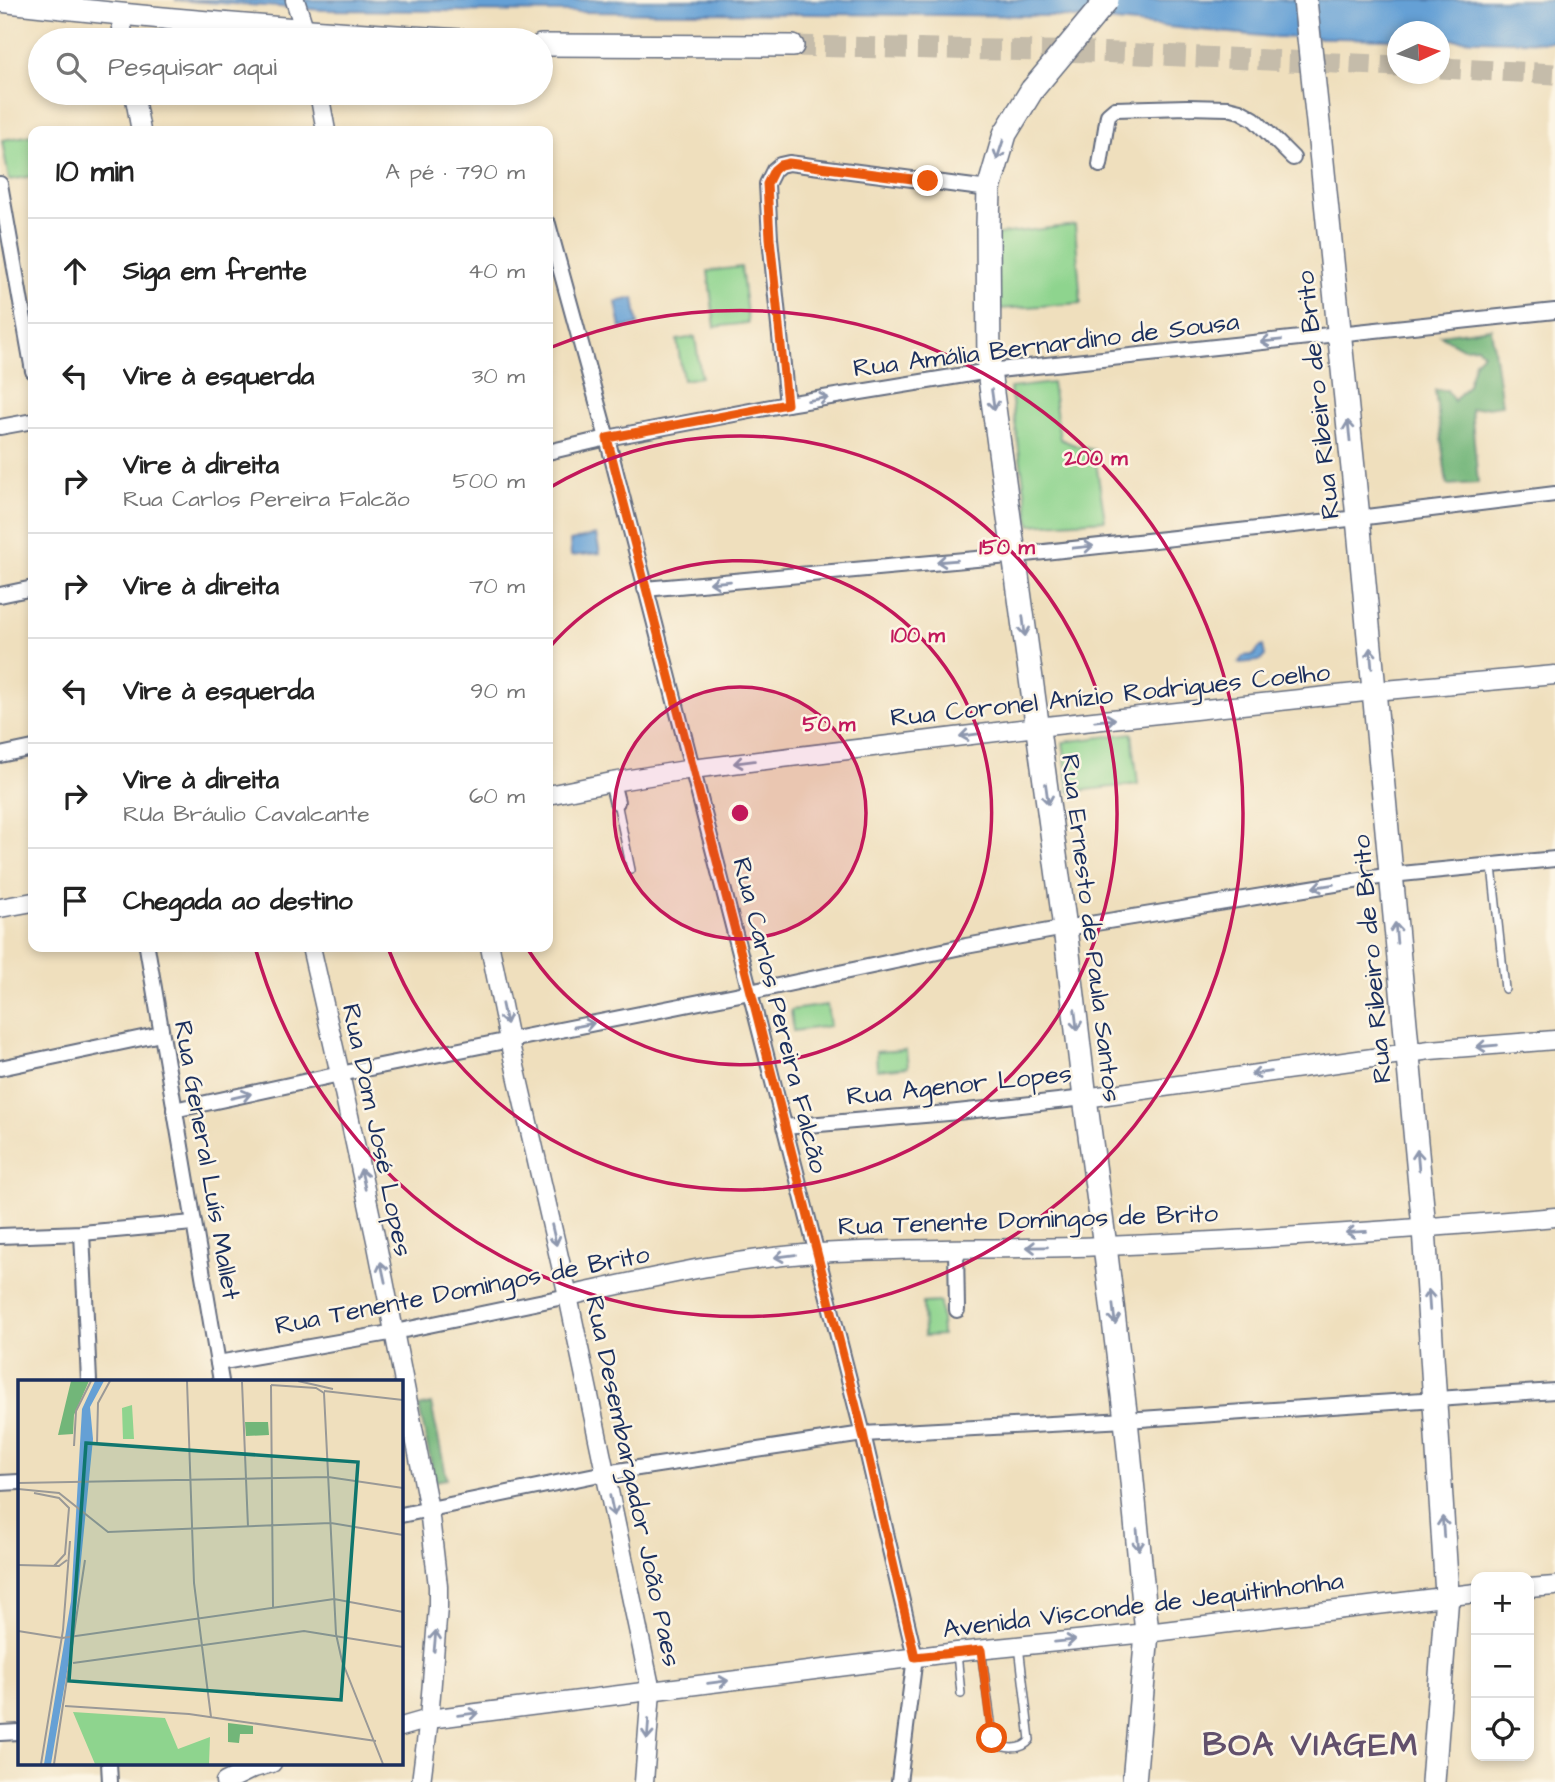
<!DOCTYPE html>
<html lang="pt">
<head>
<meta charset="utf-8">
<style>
	body { margin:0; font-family:"Architects Daughter",sans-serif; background:#f6f6f6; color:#222 }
	.controls { position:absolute; right:21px; bottom:21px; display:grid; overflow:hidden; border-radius:14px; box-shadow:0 4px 10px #0003 }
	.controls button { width:63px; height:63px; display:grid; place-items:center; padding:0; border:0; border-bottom:2px solid #e0e0e0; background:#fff; color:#222; font:35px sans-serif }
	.compass { position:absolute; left:1387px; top:21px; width:63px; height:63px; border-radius:50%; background:#fff; box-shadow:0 4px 10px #0003; rotate:86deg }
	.stop { position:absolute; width:21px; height:21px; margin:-16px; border:5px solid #ea580c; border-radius:50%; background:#fff }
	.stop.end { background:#ea580c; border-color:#fff; box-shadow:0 2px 7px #0008 }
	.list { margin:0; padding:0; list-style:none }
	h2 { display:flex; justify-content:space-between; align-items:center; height:91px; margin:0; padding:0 28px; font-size:30px }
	h2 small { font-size:23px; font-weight:400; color:#767676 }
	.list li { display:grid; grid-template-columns:46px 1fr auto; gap:21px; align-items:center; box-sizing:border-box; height:105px; padding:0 28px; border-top:2px solid #e0e0e0 }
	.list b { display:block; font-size:26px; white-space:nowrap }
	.list p { margin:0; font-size:23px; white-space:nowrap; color:#767676 }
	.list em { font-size:23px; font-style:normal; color:#767676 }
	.icon { flex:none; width:38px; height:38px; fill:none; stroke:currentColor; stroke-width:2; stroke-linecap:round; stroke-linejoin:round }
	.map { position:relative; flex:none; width:1555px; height:1782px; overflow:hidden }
	.search { position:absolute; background:#fff; box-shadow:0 4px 10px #0003; left:28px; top:28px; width:525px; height:77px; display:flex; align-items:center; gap:18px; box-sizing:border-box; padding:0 24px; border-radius:38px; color:#767676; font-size:26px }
	.panel { position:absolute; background:#fff; box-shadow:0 4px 10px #0003; left:28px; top:126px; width:525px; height:826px; border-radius:14px }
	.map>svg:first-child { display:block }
	.green { fill:#8ed48e; stroke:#548276; stroke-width:2 }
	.forest { fill:#72b679; stroke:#46726c; stroke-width:2 }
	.water { fill:#65a0d5; stroke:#40689a; stroke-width:2 }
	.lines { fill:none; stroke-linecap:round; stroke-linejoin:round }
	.secondary-tunnel { stroke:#c5bcaa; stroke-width:21; stroke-dasharray:21 10; stroke-linecap:butt }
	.service-casing { stroke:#656d7f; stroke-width:10 }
	.minor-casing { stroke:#656d7f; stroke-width:18 }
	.tertiary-casing { stroke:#656d7f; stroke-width:21 }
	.secondary-casing { stroke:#656d7f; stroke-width:24 }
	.primary-casing { stroke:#656d7f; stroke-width:26 }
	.service { stroke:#fff; stroke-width:7 }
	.minor { stroke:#fff; stroke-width:14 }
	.tertiary { stroke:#fff; stroke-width:18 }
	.secondary { stroke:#fff; stroke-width:21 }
	.primary { stroke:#fff; stroke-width:23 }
	.primary-bridge-casing { stroke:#656d7f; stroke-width:26; stroke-linecap:butt }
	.primary-bridge { stroke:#fff; stroke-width:23 }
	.oneway { stroke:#8d97ae }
	.route { stroke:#ea580c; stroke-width:9 }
	.ring { fill:none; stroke:#c2185b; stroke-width:3.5 }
	.labels { text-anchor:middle; stroke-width:5; stroke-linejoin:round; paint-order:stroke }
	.street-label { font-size:26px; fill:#1b2f5e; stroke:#fcf5e5 }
	.district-label { font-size:33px; font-weight:bold; letter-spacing:2px; fill:#62506c; stroke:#fcf5e5 }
	.inset-road { fill:none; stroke:#9a9997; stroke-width:2 }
	.view { fill:#0f766e; fill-opacity:0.15; stroke:#0f766e; stroke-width:3.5 }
	.inset-edge { fill:none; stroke:#1b2f5e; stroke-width:3.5 }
	.centre { fill:#c2185b; stroke:#fcf5e5; stroke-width:3.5 }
	.ring-label { font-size:21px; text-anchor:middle; font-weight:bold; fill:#c2185b; stroke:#fcf5e5; stroke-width:5; stroke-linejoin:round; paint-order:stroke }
</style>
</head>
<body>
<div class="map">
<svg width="1555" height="1782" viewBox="0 0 1555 1782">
	<rect width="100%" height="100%" fill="#fcf5e5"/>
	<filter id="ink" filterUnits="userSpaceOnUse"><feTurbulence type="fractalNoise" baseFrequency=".0143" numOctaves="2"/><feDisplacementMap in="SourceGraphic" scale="14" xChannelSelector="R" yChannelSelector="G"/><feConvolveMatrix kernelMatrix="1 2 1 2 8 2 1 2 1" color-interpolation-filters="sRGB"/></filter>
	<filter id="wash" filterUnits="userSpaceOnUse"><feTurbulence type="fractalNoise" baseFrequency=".00686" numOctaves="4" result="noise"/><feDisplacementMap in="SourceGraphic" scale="28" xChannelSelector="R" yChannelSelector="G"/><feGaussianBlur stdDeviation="1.57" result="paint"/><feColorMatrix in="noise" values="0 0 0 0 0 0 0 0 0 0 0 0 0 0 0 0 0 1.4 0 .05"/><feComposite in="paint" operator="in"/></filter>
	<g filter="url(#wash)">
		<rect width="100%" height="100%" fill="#efdfbd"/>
		<g class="green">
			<polygon points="33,135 33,176 9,180 2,140"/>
			<polygon points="1075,225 1081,303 1000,309 990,235"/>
			<polygon points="741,267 748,323 715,327 708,271"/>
			<polygon points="695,337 701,377 683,380 677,340"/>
			<polygon points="1052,383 1060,439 1077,446 1094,450 1105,520 1030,525 1010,388"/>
			<polygon points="1132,733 1138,784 1069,792 1063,742"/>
			<polygon points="827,1005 830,1026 793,1031 791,1010"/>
			<polygon points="906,1050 908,1067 877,1070 876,1052"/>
			<polygon points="940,1302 942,1335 924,1336 923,1303"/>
		</g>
		<g class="forest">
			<polygon points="1491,328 1502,405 1471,409 1478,483 1447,485 1435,390 1447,390 1454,401 1468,385 1475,361 1483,353 1477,347 1463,348 1440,335"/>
			<polygon points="431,1404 447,1479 435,1481 419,1407"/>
		</g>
		<g class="water">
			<polygon points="175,0 1555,0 1555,42 1440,39 1440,32 1398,32 1397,39 1273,37 1053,16 323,10"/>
			<polygon points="634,298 638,325 621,328 616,302"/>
			<polygon points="596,535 600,553 571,556 570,541"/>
			<polygon points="1263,646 1265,656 1259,661 1239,663 1243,656 1254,655 1259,648"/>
		</g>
	</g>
	<g filter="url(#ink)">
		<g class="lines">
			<g class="secondary-tunnel">
				<polyline points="793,46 1095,52 1398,66"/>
				<polyline points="1440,68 1555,74"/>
			</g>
			<g class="service-casing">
				<g id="service">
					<polyline points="617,802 631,870"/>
					<polyline points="1492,866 1505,989"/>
					<path d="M 981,1650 L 994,1743 C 1004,1749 1022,1751 1030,1740 L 1019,1646"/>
					<polyline points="957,1653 961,1694"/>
				</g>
			</g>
			<g class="minor-casing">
				<g id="minor">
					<polyline points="1100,165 1108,115 1115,109 1187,107 1228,108 1240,111 1254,119 1293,158"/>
					<polyline points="0,184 33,371"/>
					<polyline points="548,224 607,438 750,992 863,1434 915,1657 899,1782"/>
					<polyline points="787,404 770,238 767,184 774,170 780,165 789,163 989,189"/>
					<polyline points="0,427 33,421"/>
					<polyline points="548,452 607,438 787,404 989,371 1555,311"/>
					<polyline points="645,589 998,557 1358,518 1555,494"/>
					<polyline points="0,595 33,588"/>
					<polyline points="0,755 33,748"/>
					<polyline points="612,782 617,802"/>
					<polyline points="147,947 221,1381"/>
					<polyline points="0,1068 161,1034"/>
					<polyline points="174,1110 340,1074 750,992 966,946 1065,928 1391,875 1555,859"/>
					<polyline points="784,1127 948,1113 1085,1098"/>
					<polyline points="82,1233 89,1381"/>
					<polyline points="0,1236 82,1233 193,1223"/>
					<polyline points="956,1248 957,1310"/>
					<polyline points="218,1363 395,1332 568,1296"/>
					<polyline points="0,1483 19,1482"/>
					<polyline points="401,1515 605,1473 863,1434 1126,1420 1555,1391"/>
					<polyline points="0,1733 19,1732"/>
					<polyline points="109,1763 110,1782"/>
				</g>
			</g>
			<g class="tertiary-casing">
				<g id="tertiary">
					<polyline points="295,0 308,40"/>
					<polyline points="120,15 124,40"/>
					<polyline points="134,93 141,131"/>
					<polyline points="319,93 326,131"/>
					<polyline points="548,795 612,782 692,769 1037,727 1374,691 1555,675"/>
					<polyline points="0,908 33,902"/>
					<polyline points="311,947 340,1074 377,1245 429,1509 438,1586 438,1607 429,1719 421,1782"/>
					<polyline points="490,947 509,1040 568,1296 651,1691 644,1782"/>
					<polyline points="1085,1098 1430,1050 1555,1040"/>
					<path d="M 568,1296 C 651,1278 735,1258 819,1253 C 914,1247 1010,1250 1105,1246 C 1255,1240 1405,1230 1555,1217"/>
					<polyline points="1529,1588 1555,1586"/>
					<polyline points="401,1727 429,1719 957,1652 1147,1633 1476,1593"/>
					<polyline points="225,1782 254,1768 272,1763"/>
				</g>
			</g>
			<g class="secondary-casing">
				<g id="secondary">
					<path d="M 0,1 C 153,19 307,31 461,40"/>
					<polyline points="541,45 793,46"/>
				</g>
			</g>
			<g class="primary-casing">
				<g id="primary">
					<polyline points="1032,90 1005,134 989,189 988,225 989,371 1065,928 1085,1098 1105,1246 1126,1420 1147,1633 1134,1782"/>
					<polyline points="1319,132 1358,518 1424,1228 1447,1595 1433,1782"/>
				</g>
			</g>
			<use href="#service" class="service"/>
			<use href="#minor" class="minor"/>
			<use href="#tertiary" class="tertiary"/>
			<use href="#secondary" class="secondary"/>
			<use href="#primary" class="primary"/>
			<g class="primary-bridge-casing">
				<g id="primary-bridge">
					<polyline points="1305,0 1319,132"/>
					<polyline points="1032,90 1107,0"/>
				</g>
			</g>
			<use href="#primary-bridge" class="primary-bridge"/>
		</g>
		<defs><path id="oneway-shaft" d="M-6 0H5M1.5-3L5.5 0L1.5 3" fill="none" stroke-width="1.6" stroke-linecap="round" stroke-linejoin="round" transform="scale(1.75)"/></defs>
		<g class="oneway">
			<use href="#oneway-shaft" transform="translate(1000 150) rotate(108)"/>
			<use href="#oneway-shaft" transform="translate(1271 341) rotate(174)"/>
			<use href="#oneway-shaft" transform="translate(818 399) rotate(-9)"/>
			<use href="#oneway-shaft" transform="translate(993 400) rotate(82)"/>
			<use href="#oneway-shaft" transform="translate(1349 431) rotate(-96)"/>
			<use href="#oneway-shaft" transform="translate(1083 547) rotate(-6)"/>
			<use href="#oneway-shaft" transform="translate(947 561) rotate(175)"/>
			<use href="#oneway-shaft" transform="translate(720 582) rotate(175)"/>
			<use href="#oneway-shaft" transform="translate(1024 626) rotate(83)"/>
			<use href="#oneway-shaft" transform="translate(1371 658) rotate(-95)"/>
			<use href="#oneway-shaft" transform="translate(1105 720) rotate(-6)"/>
			<use href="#oneway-shaft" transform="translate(970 735) rotate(173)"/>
			<use href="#oneway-shaft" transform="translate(744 762) rotate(173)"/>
			<use href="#oneway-shaft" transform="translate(1047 794) rotate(82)"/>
			<use href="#oneway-shaft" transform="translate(1323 886) rotate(171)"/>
			<use href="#oneway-shaft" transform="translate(1396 933) rotate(-95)"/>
			<use href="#oneway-shaft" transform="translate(504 1014) rotate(78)"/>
			<use href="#oneway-shaft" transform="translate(1076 1020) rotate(83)"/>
			<use href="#oneway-shaft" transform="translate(584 1025) rotate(-11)"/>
			<use href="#oneway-shaft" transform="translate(1487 1046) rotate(175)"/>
			<use href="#oneway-shaft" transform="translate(1261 1073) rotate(172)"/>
			<use href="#oneway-shaft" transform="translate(241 1096) rotate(-13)"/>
			<use href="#oneway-shaft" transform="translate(1418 1160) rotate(-95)"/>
			<use href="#oneway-shaft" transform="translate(363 1179) rotate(-102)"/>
			<use href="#oneway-shaft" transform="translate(1356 1232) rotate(177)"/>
			<use href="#oneway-shaft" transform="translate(554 1235) rotate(77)"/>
			<use href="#oneway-shaft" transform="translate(1037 1247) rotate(179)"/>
			<use href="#oneway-shaft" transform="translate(785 1256) rotate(173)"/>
			<use href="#oneway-shaft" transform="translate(383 1272) rotate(-102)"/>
			<use href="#oneway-shaft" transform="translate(1429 1300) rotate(-94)"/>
			<use href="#oneway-shaft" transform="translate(1114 1314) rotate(83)"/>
			<use href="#oneway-shaft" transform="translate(612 1506) rotate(78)"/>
			<use href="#oneway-shaft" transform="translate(1443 1527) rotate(-94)"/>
			<use href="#oneway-shaft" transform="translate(1138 1540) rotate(85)"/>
			<use href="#oneway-shaft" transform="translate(435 1641) rotate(-85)"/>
			<use href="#oneway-shaft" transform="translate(1065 1641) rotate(-6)"/>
			<use href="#oneway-shaft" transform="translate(718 1682) rotate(-7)"/>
			<use href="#oneway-shaft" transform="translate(468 1714) rotate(-7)"/>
			<use href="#oneway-shaft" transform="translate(648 1729) rotate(94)"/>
		</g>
	</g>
	<g class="lines" filter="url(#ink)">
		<polyline class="route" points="928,181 789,163 780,165 774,170 767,184 770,238 787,404 607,438 751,992 863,1434 915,1657 981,1650 992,1738"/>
	</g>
	<circle cx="740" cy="813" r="126" fill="#c2185b" fill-opacity=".12"/>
	<g class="ring">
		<circle cx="740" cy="813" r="126"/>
		<path d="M548 649A252 252 0 1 1 527 948"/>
		<path d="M549 488A377 377 0 1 1 388 948"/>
		<path d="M552 347A503 503 0 1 1 255 947"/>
	</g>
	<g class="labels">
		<g class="street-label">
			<text transform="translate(1046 344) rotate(-7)" y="9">Rua Amália Bernardino de Sousa</text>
			<text transform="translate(1317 395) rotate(-96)" y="9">Rua Ribeiro de Brito</text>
			<text transform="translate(1110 694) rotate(-6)" y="9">Rua Coronel Anízio Rodrigues Coelho</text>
			<text transform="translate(1092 928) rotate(83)" y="9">Rua Ernesto de Paula Santos</text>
			<text transform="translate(1371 959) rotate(-95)" y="9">Rua Ribeiro de Brito</text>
			<text transform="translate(781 1015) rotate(76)" y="9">Rua Carlos Pereira Falcão</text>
			<text transform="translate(959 1084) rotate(-6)" y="9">Rua Agenor Lopes</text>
			<text transform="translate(378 1130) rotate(78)" y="9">Rua Dom José Lopes</text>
			<text transform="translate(208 1160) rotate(80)" y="9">Rua General Luís Mallet</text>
			<text transform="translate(1028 1219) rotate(-2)" y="9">Rua Tenente Domingos de Brito</text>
			<text transform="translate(462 1289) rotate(-11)" y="9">Rua Tenente Domingos de Brito</text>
			<text transform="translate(634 1481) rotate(78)" y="9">Rua Desembargador João Paes</text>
			<text transform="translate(1143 1604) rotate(-7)" y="9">Avenida Visconde de Jequitinhonha</text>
		</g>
		<g class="district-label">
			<text x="1311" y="1755">BOA VIAGEM</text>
		</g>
	</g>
	<g transform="translate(18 1380)">
		<rect width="385" height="385" fill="#efdfbd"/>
		<path d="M 114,25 L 116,59 L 105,59 L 104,28 ZM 55,332 L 147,338 L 160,369 L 192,357 L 191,384 L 77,384 Z" fill="#8ed48e"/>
		<path d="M 53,1 L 71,1 L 56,35 L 55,54 L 40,55 ZM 227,42 L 250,42 L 251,55 L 228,56 ZM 210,343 L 235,346 L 235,354 L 222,354 L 221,363 L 210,362 Z" fill="#72b679"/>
		<path d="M 77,1 L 86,1 L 72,27 L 75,59 L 56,251 L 33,384 L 26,384 L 53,221 L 64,29 Z" fill="#65a0d5"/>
		<path class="inset-road" d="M 169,1 L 176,203 L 193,337M 280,1 L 315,9M 224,2 L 230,147M 253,5 L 298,8 L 306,13 L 318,254 L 324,281 L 365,384M 253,5 L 255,227M 306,11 L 385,20M 79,64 L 80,23 L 92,1M 56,66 L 58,31 L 73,1M 0,103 L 310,97 L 385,108M 0,109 L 41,113 L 90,152 L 313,143 L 385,155M 16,113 L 41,118 L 51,128 L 47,174 L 36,186M 0,185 L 41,186 L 49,180M 0,251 L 44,258 L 316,219 L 385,232M 55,283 L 286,251 L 385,267M 47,326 L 171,334 L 358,361M 23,384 L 45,250 L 52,161M 36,384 L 67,180"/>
		<path class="view" d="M 68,63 L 340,82 L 323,320 L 51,301 Z"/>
		<rect width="385" height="385" class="inset-edge"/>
	</g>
	<circle cx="740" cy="813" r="10" class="centre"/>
	<g class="ring-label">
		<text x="1096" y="465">200 m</text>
		<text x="1007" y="554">150 m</text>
		<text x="918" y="642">100 m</text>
		<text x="829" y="731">50 m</text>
	</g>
</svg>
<div class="controls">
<button>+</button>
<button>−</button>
<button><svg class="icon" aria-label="locate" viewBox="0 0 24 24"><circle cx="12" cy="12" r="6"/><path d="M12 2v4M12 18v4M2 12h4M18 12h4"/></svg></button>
</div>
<svg class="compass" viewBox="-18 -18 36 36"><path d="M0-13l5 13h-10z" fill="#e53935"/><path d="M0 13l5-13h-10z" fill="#767676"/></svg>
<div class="stop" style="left:992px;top:1738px"></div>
<div class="stop end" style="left:928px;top:181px"></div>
<div class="search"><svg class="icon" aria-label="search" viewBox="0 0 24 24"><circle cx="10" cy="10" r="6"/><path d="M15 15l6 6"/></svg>Pesquisar aqui</div>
<section class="panel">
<h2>10 min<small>A pé · 790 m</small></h2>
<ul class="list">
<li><svg class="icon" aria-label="ahead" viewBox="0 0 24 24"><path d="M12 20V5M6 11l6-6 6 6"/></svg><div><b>Siga em frente</b></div><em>40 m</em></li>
<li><svg class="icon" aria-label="left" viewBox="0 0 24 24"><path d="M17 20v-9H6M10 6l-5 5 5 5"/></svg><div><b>Vire à esquerda</b></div><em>30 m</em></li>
<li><svg class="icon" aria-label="right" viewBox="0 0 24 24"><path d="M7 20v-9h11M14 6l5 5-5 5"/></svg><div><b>Vire à direita</b><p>Rua Carlos Pereira Falcão</p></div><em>500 m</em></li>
<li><svg class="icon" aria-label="right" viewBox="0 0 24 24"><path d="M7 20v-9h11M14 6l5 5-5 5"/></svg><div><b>Vire à direita</b></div><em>70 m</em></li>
<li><svg class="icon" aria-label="left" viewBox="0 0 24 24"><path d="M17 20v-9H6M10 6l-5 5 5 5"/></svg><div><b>Vire à esquerda</b></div><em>90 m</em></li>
<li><svg class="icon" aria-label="right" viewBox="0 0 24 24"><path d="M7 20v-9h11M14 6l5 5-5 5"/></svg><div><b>Vire à direita</b><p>RUa Bráulio Cavalcante</p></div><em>60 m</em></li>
<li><svg class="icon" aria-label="arrive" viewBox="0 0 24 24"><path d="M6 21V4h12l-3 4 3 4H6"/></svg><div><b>Chegada ao destino</b></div></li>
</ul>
</section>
</div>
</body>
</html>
